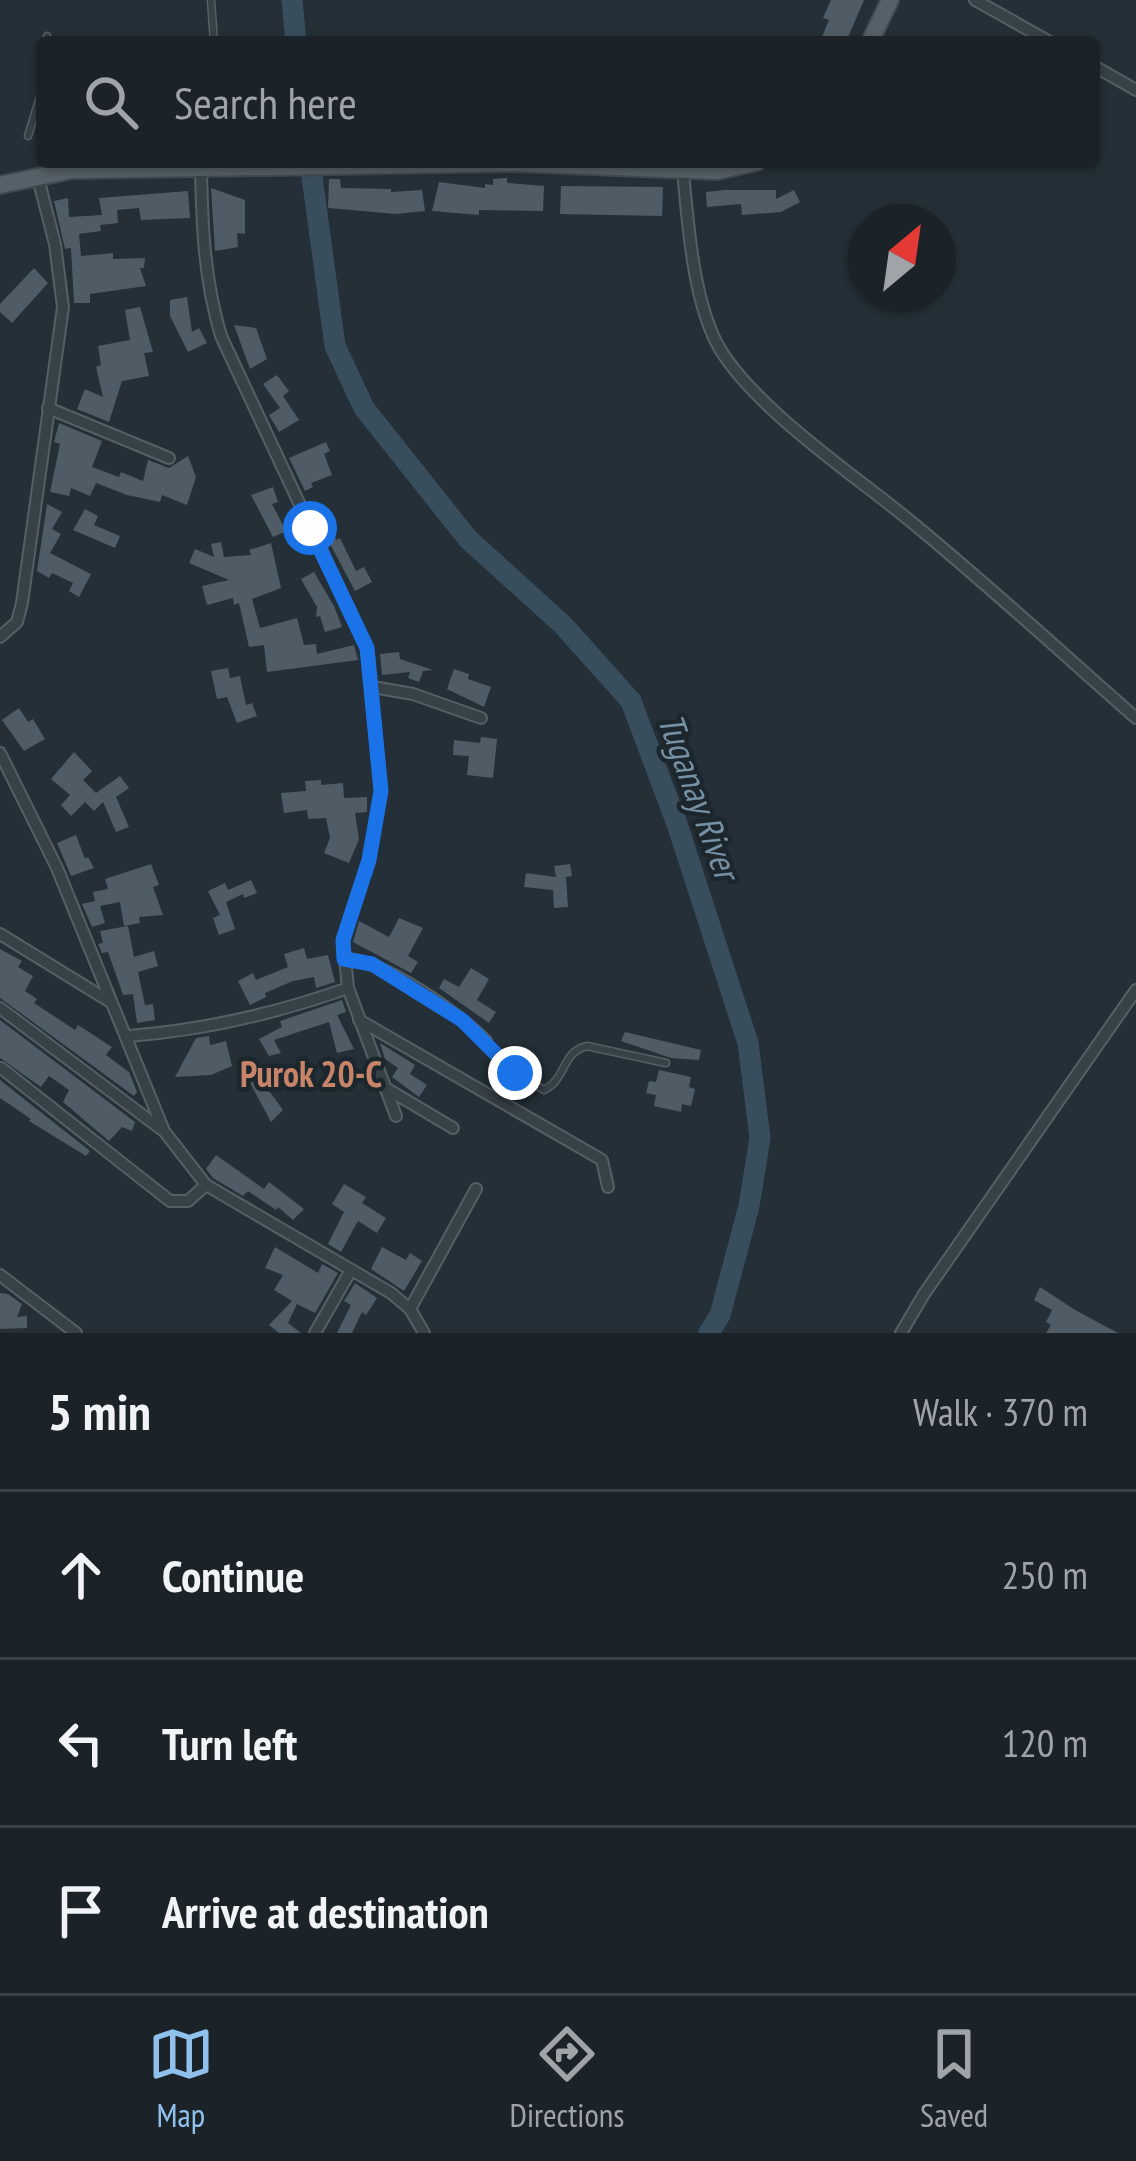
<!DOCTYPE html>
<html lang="en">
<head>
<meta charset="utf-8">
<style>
	body { margin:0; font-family:"PT Sans Narrow",sans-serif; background:#242b31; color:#f1f3f6 }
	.compass { position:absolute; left:848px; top:204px; width:108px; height:108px; border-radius:50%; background:#1b2329; box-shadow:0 3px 9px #0004; rotate:29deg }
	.stop { position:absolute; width:36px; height:36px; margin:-27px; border:9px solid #1a73e8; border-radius:50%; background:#fff }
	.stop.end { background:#1a73e8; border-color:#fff; box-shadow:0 3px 12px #0008 }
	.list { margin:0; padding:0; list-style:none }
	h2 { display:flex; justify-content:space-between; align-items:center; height:156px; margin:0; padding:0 48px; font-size:51px }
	h2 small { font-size:39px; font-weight:400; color:#a0a4a8 }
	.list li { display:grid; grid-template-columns:78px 1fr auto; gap:36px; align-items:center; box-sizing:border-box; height:168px; padding:0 48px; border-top:3px solid #394046 }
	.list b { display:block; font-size:45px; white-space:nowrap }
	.list em { font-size:39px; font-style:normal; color:#a0a4a8 }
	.icon { flex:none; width:66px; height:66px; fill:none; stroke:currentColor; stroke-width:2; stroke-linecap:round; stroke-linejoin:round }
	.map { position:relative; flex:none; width:1136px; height:1333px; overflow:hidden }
	.search { position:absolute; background:#1b2329; box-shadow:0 3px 9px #0004; left:36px; right:36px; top:36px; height:132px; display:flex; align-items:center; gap:30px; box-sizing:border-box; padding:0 42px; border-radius:12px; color:#a0a4a8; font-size:45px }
	.sheet { height:660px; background:#1b2329 }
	nav { display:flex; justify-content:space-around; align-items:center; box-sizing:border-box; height:168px; border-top:3px solid #394046; background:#1b2329; font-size:33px; color:#a0a4a8 }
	nav a { display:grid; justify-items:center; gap:6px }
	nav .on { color:#8fc1ec }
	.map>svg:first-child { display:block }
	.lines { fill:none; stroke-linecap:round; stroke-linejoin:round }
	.river { stroke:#394e5d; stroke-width:21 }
	.building { fill:#4f5c66 }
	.service-casing { stroke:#555f66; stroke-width:9 }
	.minor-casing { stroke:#555f66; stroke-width:14 }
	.primary-casing { stroke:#404a51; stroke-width:20 }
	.service { stroke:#374148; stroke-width:6 }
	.minor { stroke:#374148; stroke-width:10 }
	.primary { stroke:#556068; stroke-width:16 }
	.route { stroke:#1a73e8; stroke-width:15 }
	.labels { text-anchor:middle; stroke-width:9; stroke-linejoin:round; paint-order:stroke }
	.water-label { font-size:36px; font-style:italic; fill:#7691a4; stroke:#1c262d }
	.neighbourhood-label { font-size:36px; font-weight:bold; fill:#c88469; stroke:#1c262d }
</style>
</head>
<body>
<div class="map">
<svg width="1136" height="1333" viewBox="0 0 1136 1333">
	<rect width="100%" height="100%" fill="#242f37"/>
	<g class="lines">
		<g class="river">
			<polyline points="292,0 296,42"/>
			<polyline points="310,162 335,346 364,408 468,539 563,625 631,701 677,824 748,1043 760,1138 749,1206 720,1315 709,1333"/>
		</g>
	</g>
	<g class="building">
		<polygon points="831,0 864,0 846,42 820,42 829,20 823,18"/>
		<polygon points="507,178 507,183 544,186 543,211 479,210 479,215 432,211 439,182 485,188 485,184 493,185 493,179"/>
		<polygon points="329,179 340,179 341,188 391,189 391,192 422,190 425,211 396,214 328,208"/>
		<polygon points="561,186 663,187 662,216 560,214"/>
		<polygon points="211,188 245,200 245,234 237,233 238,247 215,251"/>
		<polygon points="725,190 776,190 776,199 794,190 800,202 781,212 742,215 741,204 707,207 706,192"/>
		<polygon points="188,191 190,218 141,220 139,208 117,210 118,223 100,225 101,231 79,234 81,256 113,253 113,259 145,258 144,268 140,268 146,286 90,294 90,303 74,303 71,248 65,249 54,201 68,198 69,217 102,215 99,198"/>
		<polygon points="34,268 48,283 12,323 0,312 0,304"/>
		<polygon points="187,297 192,332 199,328 207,343 188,352 170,316 170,300"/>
		<polygon points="140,307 153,352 144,353 149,376 122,381 109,422 77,409 85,389 103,397 96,367 101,365 98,346 130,340 125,310"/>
		<polygon points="234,325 256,328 267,359 250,369"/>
		<polygon points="277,375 289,391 283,396 299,420 279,432 269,415 280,408 263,384"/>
		<polygon points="59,423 102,441 92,467 119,477 121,472 143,481 148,460 169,468 188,456 196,477 187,505 162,495 160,502 127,495 96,483 90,496 71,488 69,496 50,492 60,444 54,442"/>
		<polygon points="326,442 330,451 324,454 332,475 311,483 313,487 305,491 289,458"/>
		<polygon points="273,487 278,502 272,504 286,531 273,537 251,495"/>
		<polygon points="47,504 62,512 52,529 61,534 50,553 91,574 79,597 69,591 73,583 52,573 49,578 37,571"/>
		<polygon points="85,509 98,516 94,525 120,536 115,548 73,530"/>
		<polygon points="327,522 336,540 340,538 356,571 364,567 372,582 355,591 320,525"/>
		<polygon points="221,542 224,557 251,555 249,550 271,543 281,588 252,599 260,628 297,618 304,645 316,644 317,654 354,645 358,660 267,672 264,645 249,647 239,603 234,605 233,598 207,605 202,586 229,580 189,563 195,549 214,557 211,544"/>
		<polygon points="314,572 334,606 342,627 325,632 320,616 316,617 317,607 301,579"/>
		<polygon points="399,652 400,659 433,670 423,671 419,682 408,678 410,672 382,675 380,654"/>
		<polygon points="228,668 230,678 240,676 246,705 252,703 257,716 237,723 227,697 217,699 211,671"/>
		<polygon points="454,669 469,674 468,679 491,687 484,707 447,689"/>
		<polygon points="19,708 28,722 33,719 45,739 24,751 2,720"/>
		<polygon points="481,737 497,739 493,778 467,775 469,756 453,755 454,740 480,743"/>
		<polygon points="74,752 92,771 83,780 96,793 120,776 129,788 116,797 129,827 116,832 103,802 94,811 85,802 71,816 61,805 70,795 51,779"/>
		<polygon points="321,780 321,785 343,783 344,798 367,797 367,812 355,813 359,839 349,863 324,853 330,838 326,818 308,819 307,810 284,813 281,793 306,791 305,781"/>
		<polygon points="76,835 85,859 88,857 94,868 71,876 57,843"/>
		<polygon points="151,864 159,885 153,887 163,915 139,917 140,923 124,926 120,902 100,906 105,923 92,927 82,904 95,901 93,892 108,889 105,879"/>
		<polygon points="570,864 572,876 566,877 568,907 554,908 553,890 524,887 526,873 556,877 554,866"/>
		<polygon points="251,880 257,893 244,898 243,894 226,902 235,929 219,935 213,918 220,915 208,891 225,883 228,890"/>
		<polygon points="399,918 423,928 408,956 418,962 411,973 353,942 359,921 389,937"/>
		<polygon points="128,926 134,957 154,951 158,966 138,972 145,1005 153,1004 155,1020 137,1023 133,994 123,995 108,952 102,953 98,944 103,943 100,931"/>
		<polygon points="304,948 307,959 328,955 335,982 316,988 314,977 293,981 265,993 266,997 250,1005 238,981 253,973 256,980 288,967 284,954"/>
		<polygon points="0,949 22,961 18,967 33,976 25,991 37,999 34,1003 75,1030 78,1025 112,1047 106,1055 129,1072 137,1092 134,1096 0,998"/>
		<polygon points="471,968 489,979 477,1000 496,1012 489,1023 439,988 444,979 459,987"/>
		<polygon points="342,1000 346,1012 337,1015 354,1049 337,1053 329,1022 274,1040 281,1053 269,1056 259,1039 282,1027 280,1021"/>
		<polygon points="0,1020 135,1122 132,1131 122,1127 109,1141 63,1102 69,1090 49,1076 41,1087 0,1058"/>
		<polygon points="625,1032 701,1050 699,1060 671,1058 621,1041"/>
		<polygon points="209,1036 210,1045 226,1041 232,1066 211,1075 175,1077 196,1038"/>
		<polygon points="380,1043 415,1065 410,1074 427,1085 419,1097 392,1077 398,1068 385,1059"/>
		<polygon points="263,1070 272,1085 267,1088 283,1110 271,1122 248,1079"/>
		<polygon points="659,1070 691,1077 689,1087 695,1089 691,1106 682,1104 681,1112 654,1106 656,1095 646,1093 649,1081 656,1082"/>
		<polygon points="0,1080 90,1151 86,1156 29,1121 31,1119 0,1098"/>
		<polygon points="216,1155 264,1189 269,1182 304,1209 293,1220 278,1207 276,1210 248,1191 243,1196 213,1178 206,1169"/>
		<polygon points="344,1184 366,1197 362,1203 386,1218 377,1233 358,1221 341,1252 328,1244 344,1212 332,1204"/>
		<polygon points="275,1247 318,1273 322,1264 338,1273 315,1313 297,1304 288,1323 301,1333 279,1333 269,1325 292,1301 274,1290 283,1275 265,1268"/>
		<polygon points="382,1247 406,1260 410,1253 422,1261 404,1291 371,1269"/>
		<polygon points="355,1283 377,1298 366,1315 362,1312 352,1333 337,1333 351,1305 344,1301"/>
		<polygon points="1040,1287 1075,1310 1118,1333 1046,1333 1051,1325 1046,1322 1052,1310 1034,1300"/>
		<polygon points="0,1293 8,1294 22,1304 17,1317 27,1316 27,1328 0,1329"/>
	</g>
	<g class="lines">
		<g class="service-casing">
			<g id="service">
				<polyline points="211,0 214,42"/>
				<polyline points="47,42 47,36"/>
				<polyline points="28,136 42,90"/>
				<path d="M 486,1041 L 515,1073 L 544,1090 C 567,1079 561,1052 587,1046 L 666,1063"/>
			</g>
		</g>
		<g class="minor-casing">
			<g id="minor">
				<polyline points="975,0 1050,42"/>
				<polyline points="1094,66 1136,90"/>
				<path d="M 683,171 C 688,224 693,303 720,349 C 756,409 854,475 909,520 C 987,584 1061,652 1136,718"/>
				<polyline points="48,408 169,458"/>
				<polyline points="0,637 17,622 22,603 63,307 55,244 37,174"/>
				<polyline points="373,687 413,694 481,718"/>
				<polyline points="0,753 57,868 164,1131 206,1185 391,1293 410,1309 424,1333"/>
				<polyline points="0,934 109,1001"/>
				<path d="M 344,959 C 381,958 460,1014 486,1041"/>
				<polyline points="348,988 396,1116"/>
				<polyline points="0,1008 161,1129"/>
				<polyline points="359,1020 602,1160 608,1187"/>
				<path d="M 128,1036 C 206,1030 275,1014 348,988 L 343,939 L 369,860 L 381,791 L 367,648 L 221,336 C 204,279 202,225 201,167"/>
				<polyline points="1,1068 170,1201 188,1201 206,1185"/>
				<polyline points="384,1087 453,1128"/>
				<polyline points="0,1275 76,1333"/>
				<polyline points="410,1309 476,1189"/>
				<polyline points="315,1333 351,1270"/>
				<polyline points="901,1333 924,1294 1136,990"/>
			</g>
		</g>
		<g class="primary-casing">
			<g id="primary">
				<polyline points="870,42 890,0"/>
				<polyline points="0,185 72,170 515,163 717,171 757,162"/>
			</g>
		</g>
		<use href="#service" class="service"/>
		<use href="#minor" class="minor"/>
		<use href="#primary" class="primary"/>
	</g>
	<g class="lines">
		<polyline class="route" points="310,528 367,648 381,791 369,860 343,940 344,959 372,964 462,1020 515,1073"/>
	</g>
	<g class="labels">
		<g class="water-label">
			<text transform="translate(699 796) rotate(70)" y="13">Tuganay River</text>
		</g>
		<g class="neighbourhood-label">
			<text x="311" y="1087">Purok 20-C</text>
		</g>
	</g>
</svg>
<svg class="compass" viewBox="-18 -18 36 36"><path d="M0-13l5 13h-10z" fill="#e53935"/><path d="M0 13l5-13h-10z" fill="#a0a4a8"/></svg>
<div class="stop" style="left:310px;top:528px"></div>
<div class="stop end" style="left:515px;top:1073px"></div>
<div class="search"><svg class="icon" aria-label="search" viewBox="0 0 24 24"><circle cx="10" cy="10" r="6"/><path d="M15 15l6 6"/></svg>Search here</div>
</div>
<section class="sheet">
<h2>5 min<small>Walk · 370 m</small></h2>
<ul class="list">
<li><svg class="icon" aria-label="ahead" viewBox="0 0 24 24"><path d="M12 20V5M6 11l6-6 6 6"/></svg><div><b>Continue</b></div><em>250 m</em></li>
<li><svg class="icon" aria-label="left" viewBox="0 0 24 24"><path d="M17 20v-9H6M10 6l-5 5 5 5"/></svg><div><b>Turn left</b></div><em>120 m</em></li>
<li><svg class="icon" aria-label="arrive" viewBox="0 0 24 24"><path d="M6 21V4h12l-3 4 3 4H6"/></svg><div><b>Arrive at destination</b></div></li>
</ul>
</section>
<nav>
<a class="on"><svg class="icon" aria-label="map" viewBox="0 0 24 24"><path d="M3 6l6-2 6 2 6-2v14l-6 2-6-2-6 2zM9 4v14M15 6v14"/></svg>Map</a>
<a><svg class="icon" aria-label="directions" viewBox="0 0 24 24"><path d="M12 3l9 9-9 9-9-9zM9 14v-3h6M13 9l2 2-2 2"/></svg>Directions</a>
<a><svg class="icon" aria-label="saved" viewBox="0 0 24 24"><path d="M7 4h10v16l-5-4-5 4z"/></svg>Saved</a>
</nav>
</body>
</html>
